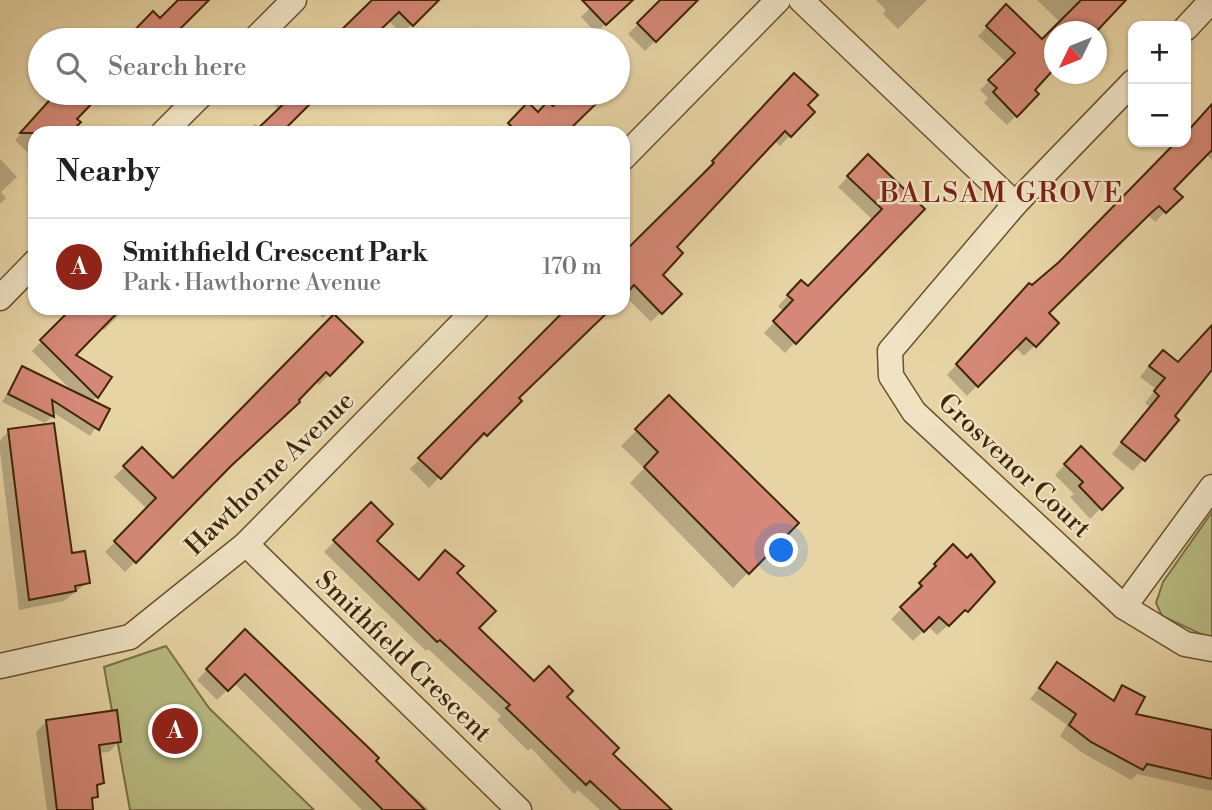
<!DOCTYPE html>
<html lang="en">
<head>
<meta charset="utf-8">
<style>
	body { margin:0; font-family:"Libre Bodoni",serif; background:#f2f2f2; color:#222 }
	.controls { position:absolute; right:21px; top:21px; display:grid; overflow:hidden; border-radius:14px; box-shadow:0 2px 5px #0004 }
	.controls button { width:63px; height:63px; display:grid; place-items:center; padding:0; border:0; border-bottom:2px solid #e0e0e0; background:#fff; color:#222; font:35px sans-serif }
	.compass { position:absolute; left:1044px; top:21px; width:63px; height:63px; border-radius:50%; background:#fff; box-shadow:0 2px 5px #0004; rotate:227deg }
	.you { position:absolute; left:782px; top:551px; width:24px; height:24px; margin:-18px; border:5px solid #fff; border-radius:50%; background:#1a73e8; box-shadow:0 0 0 10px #1a73e833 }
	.badge { display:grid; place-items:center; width:46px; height:46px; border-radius:50%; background:#8f2418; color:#fff; font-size:23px; font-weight:700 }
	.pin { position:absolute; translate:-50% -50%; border:4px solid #fff; box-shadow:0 2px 7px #0006 }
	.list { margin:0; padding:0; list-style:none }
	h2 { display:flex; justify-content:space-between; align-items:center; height:91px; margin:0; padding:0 28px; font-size:30px }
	h2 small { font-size:23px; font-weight:400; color:#767676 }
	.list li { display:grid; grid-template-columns:46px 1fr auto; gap:21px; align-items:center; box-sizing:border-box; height:98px; padding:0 28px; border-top:2px solid #e0e0e0 }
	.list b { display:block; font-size:26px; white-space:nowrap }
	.list p { margin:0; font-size:23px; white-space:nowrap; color:#767676 }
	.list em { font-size:23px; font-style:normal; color:#767676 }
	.icon { flex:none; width:38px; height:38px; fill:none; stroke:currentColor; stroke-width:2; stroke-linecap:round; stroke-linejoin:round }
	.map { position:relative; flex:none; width:1212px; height:810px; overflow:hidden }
	.search { position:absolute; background:#fff; box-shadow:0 2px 5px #0004; left:28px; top:28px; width:602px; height:77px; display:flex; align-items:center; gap:18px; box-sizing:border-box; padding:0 24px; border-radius:38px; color:#767676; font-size:26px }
	.panel { position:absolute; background:#fff; box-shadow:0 2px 5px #0004; left:28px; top:126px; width:602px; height:189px; border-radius:21px }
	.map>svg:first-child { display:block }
	.green { fill:#b9bc83; stroke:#7c7145; stroke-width:2 }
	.shadow { fill:#0003 }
	.building { fill:#d58877; stroke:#402607; stroke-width:2 }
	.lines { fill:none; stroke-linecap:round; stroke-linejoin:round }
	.street-casing { stroke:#6a522e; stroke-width:27 }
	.street { stroke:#efe3c4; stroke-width:24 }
	.labels { text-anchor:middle; stroke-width:5; stroke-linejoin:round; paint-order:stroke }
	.street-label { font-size:26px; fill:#402607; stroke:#efe3c4 }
	.neighbourhood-label { font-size:28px; letter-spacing:2px; fill:#7a1f14; stroke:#efe3c4 }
</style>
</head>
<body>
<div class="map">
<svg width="1212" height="810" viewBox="0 0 1212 810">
	<rect width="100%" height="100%" fill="#e7d4a5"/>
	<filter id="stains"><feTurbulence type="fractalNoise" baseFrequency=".00286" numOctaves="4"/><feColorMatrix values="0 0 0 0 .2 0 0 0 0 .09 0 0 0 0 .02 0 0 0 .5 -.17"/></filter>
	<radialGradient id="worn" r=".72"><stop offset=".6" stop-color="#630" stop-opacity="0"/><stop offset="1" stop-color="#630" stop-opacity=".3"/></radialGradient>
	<g class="green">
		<polygon points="1212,512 1212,639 1162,616 1156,603 1163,582"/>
		<polygon points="166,646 209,708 314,810 130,810 104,667"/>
	</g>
	<g class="shadow">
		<polygon points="374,0 432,0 434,2 402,34 388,20 368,40 333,40"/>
		<polygon points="598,0 630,0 596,33 581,17"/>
		<polygon points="662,0 696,0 645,51 628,34"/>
		<polygon points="876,0 927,0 898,29 883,14 886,10"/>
		<polygon points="1037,0 1123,0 1054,32 1054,67 1032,90 1037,94 1007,125 984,103 988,98 980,90 1007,63 978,36 1006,7 1042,41 1061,23"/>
		<polygon points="784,85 813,112 780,146 774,140 675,247 660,275 679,294 651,322 623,294 623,256 705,174 703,172"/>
		<polygon points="61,93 110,93 97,106 91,102 75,119 68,133 35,133 34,159 15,140"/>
		<polygon points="281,93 316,93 287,125 294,132 246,133 255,124 260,128 279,110 272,102"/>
		<polygon points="569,93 602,95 565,133 500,133 529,105 538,114 553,108"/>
		<polygon points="1212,106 1212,160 1206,154 1172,190 1180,197 1155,222 1148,215 1047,313 1057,323 1024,356 1015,347 967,396 947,375 1019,295 1057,265 1178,142 1186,142 1186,133"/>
		<polygon points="868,156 923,209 785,353 764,333 784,312 778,306 791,292 807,288 873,220 838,187"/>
		<polygon points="0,159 17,177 1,192 6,198 0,204"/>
		<polygon points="67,308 126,308 104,330 101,327 73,355 97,397 91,402 107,410 90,436 51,411 52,416 45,423 2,402 23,368 74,393 32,351 70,312"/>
		<polygon points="312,308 333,308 323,318"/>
		<polygon points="568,308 609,308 516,398 486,434 476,444 473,442 429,488 410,469"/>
		<polygon points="1212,326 1212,367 1173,417 1177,420 1133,471 1112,454 1150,407 1145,403 1156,389 1140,377 1152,362 1177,364"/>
		<polygon points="361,342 319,385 315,381 125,572 105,552 147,509 114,477 142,449 173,481"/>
		<polygon points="669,398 797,523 733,588 630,483 644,468 621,446"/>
		<polygon points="9,431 70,555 88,582 64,601 19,610 0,451 0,440"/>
		<polygon points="1081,448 1121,488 1090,519 1070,497 1074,494 1055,475"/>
		<polygon points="371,504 374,541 418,581 455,574 476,628 534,684 565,697 611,754 665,810 600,810 578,790 574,794 531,748 528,751 497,720 501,716 428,649 426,651 324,552"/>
		<polygon points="953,547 966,610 937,635 928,626 913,641 891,619 913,598 910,595 928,578 925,575"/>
		<polygon points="245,631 409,796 412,794 429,810 362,810 234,683 217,700 197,680"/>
		<polygon points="1058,664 1111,701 1123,687 1133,715 1212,731 1212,791 1137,774 1131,780 1081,752 1060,736 1067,725 1030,699"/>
		<polygon points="46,722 119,741 109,752 98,753 102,783 95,789 96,796 92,800 94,810 47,810 36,732"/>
	</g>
	<g class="building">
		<polygon points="178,0 209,0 169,40 125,40 153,11 160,18"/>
		<polygon points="372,0 439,0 413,26 399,12 370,40 331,40"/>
		<polygon points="582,0 633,0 606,25"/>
		<polygon points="660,0 698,0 656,42 637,23"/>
		<polygon points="1081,0 1126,0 1096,32 1054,32 1054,69 1035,90 1039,94 1017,117 993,92 997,88 988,80 1015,53 986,26 1006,4 1042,39"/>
		<polygon points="794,73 818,95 808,105 815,112 791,137 785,131 677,247 683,253 663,275 682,294 662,314 634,285 623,297 623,253 714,163 712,161"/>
		<polygon points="56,93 102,93 77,119 81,122 70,133 20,133"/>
		<polygon points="295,93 321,93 281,133 253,133"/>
		<polygon points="566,93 607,93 566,133 518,133 508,123 528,102 538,112 548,101 553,106"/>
		<polygon points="1212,104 1212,150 1174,189 1183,197 1166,213 1159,206 1152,212 1049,313 1059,323 1036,347 1026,338 978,387 956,364 1029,283 1032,285 1059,262 1176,142 1186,142 1186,133"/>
		<polygon points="868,154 925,209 796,344 773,321 793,300 787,295 801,280 808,286 882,209 847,176"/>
		<polygon points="72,308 122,308 76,355 112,377 98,398 40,340"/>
		<polygon points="567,308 612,308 519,398 522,401 487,436 484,433 441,479 418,458"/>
		<polygon points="334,314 363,342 330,376 326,372 299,400 300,402 231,466 136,563 114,541 156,498 123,466 142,447 173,478"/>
		<polygon points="1212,325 1212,370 1175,416 1179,420 1145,461 1121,442 1159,396 1154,391 1165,378 1149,366 1163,350 1178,362"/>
		<polygon points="22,366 110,409 99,430 52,400 54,417 8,394"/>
		<polygon points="669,395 799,523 749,574 644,467 658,452 635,429"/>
		<polygon points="54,423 72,553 85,551 90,583 75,586 76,591 29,600 8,429"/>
		<polygon points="1081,446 1123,488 1102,510 1079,486 1083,482 1064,464"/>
		<polygon points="371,502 393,524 377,541 419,580 445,550 464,566 457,573 496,611 479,628 534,681 549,666 573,691 567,697 619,748 613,754 672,810 621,810 590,781 586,785 506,708 510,705 440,640 437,642 333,540"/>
		<polygon points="953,544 967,558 971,554 995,582 968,612 965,610 949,626 939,617 924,632 900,607 922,586 919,583 936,566 934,564"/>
		<polygon points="245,629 372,751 379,758 376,761 425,810 383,810 245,674 228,691 206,669"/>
		<polygon points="1057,662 1114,701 1122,685 1145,697 1136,714 1212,730 1212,779 1147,764 1143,770 1091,742 1069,725 1076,714 1039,688"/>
		<polygon points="117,710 121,742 99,745 104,783 97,785 98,797 92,798 93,810 57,810 46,720"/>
	</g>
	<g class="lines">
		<g class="street-casing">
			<g id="street">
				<polyline points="801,0 1015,204"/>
				<polyline points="1186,28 1212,0"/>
				<polyline points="254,40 294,0"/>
				<polyline points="1133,82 1015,204 890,351 891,376 914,412 1124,607 1185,644 1212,649"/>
				<polyline points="163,133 203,93"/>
				<polyline points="623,158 778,0"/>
				<polyline points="0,298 35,262"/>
				<polyline points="246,544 519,810"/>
				<polyline points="1124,607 1212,487"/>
				<polyline points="0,666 130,637 246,544 477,308"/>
			</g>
		</g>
		<use href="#street" class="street"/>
	</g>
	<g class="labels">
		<g class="street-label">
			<text transform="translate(1015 465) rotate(43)" y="9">Grosvenor Court</text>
			<text transform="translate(269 473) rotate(-44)" y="9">Hawthorne Avenue</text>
			<text transform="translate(404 656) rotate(44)" y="9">Smithfield Crescent</text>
		</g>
		<g class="neighbourhood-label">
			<text x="1002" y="202">BALSAM GROVE</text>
		</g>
	</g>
	<rect width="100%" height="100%" filter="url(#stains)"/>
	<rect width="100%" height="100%" fill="url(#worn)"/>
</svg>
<div class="controls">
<button>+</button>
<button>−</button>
</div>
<svg class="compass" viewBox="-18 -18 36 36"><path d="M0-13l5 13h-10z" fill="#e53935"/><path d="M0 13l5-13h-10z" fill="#767676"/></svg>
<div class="you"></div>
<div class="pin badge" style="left:175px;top:731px">A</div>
<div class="search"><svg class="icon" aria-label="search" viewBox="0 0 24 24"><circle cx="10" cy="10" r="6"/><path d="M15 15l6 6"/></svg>Search here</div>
<section class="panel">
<h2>Nearby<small></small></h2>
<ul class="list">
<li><span class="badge">A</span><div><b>Smithfield Crescent Park</b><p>Park · Hawthorne Avenue</p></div><em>170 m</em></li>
</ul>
</section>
</div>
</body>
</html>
